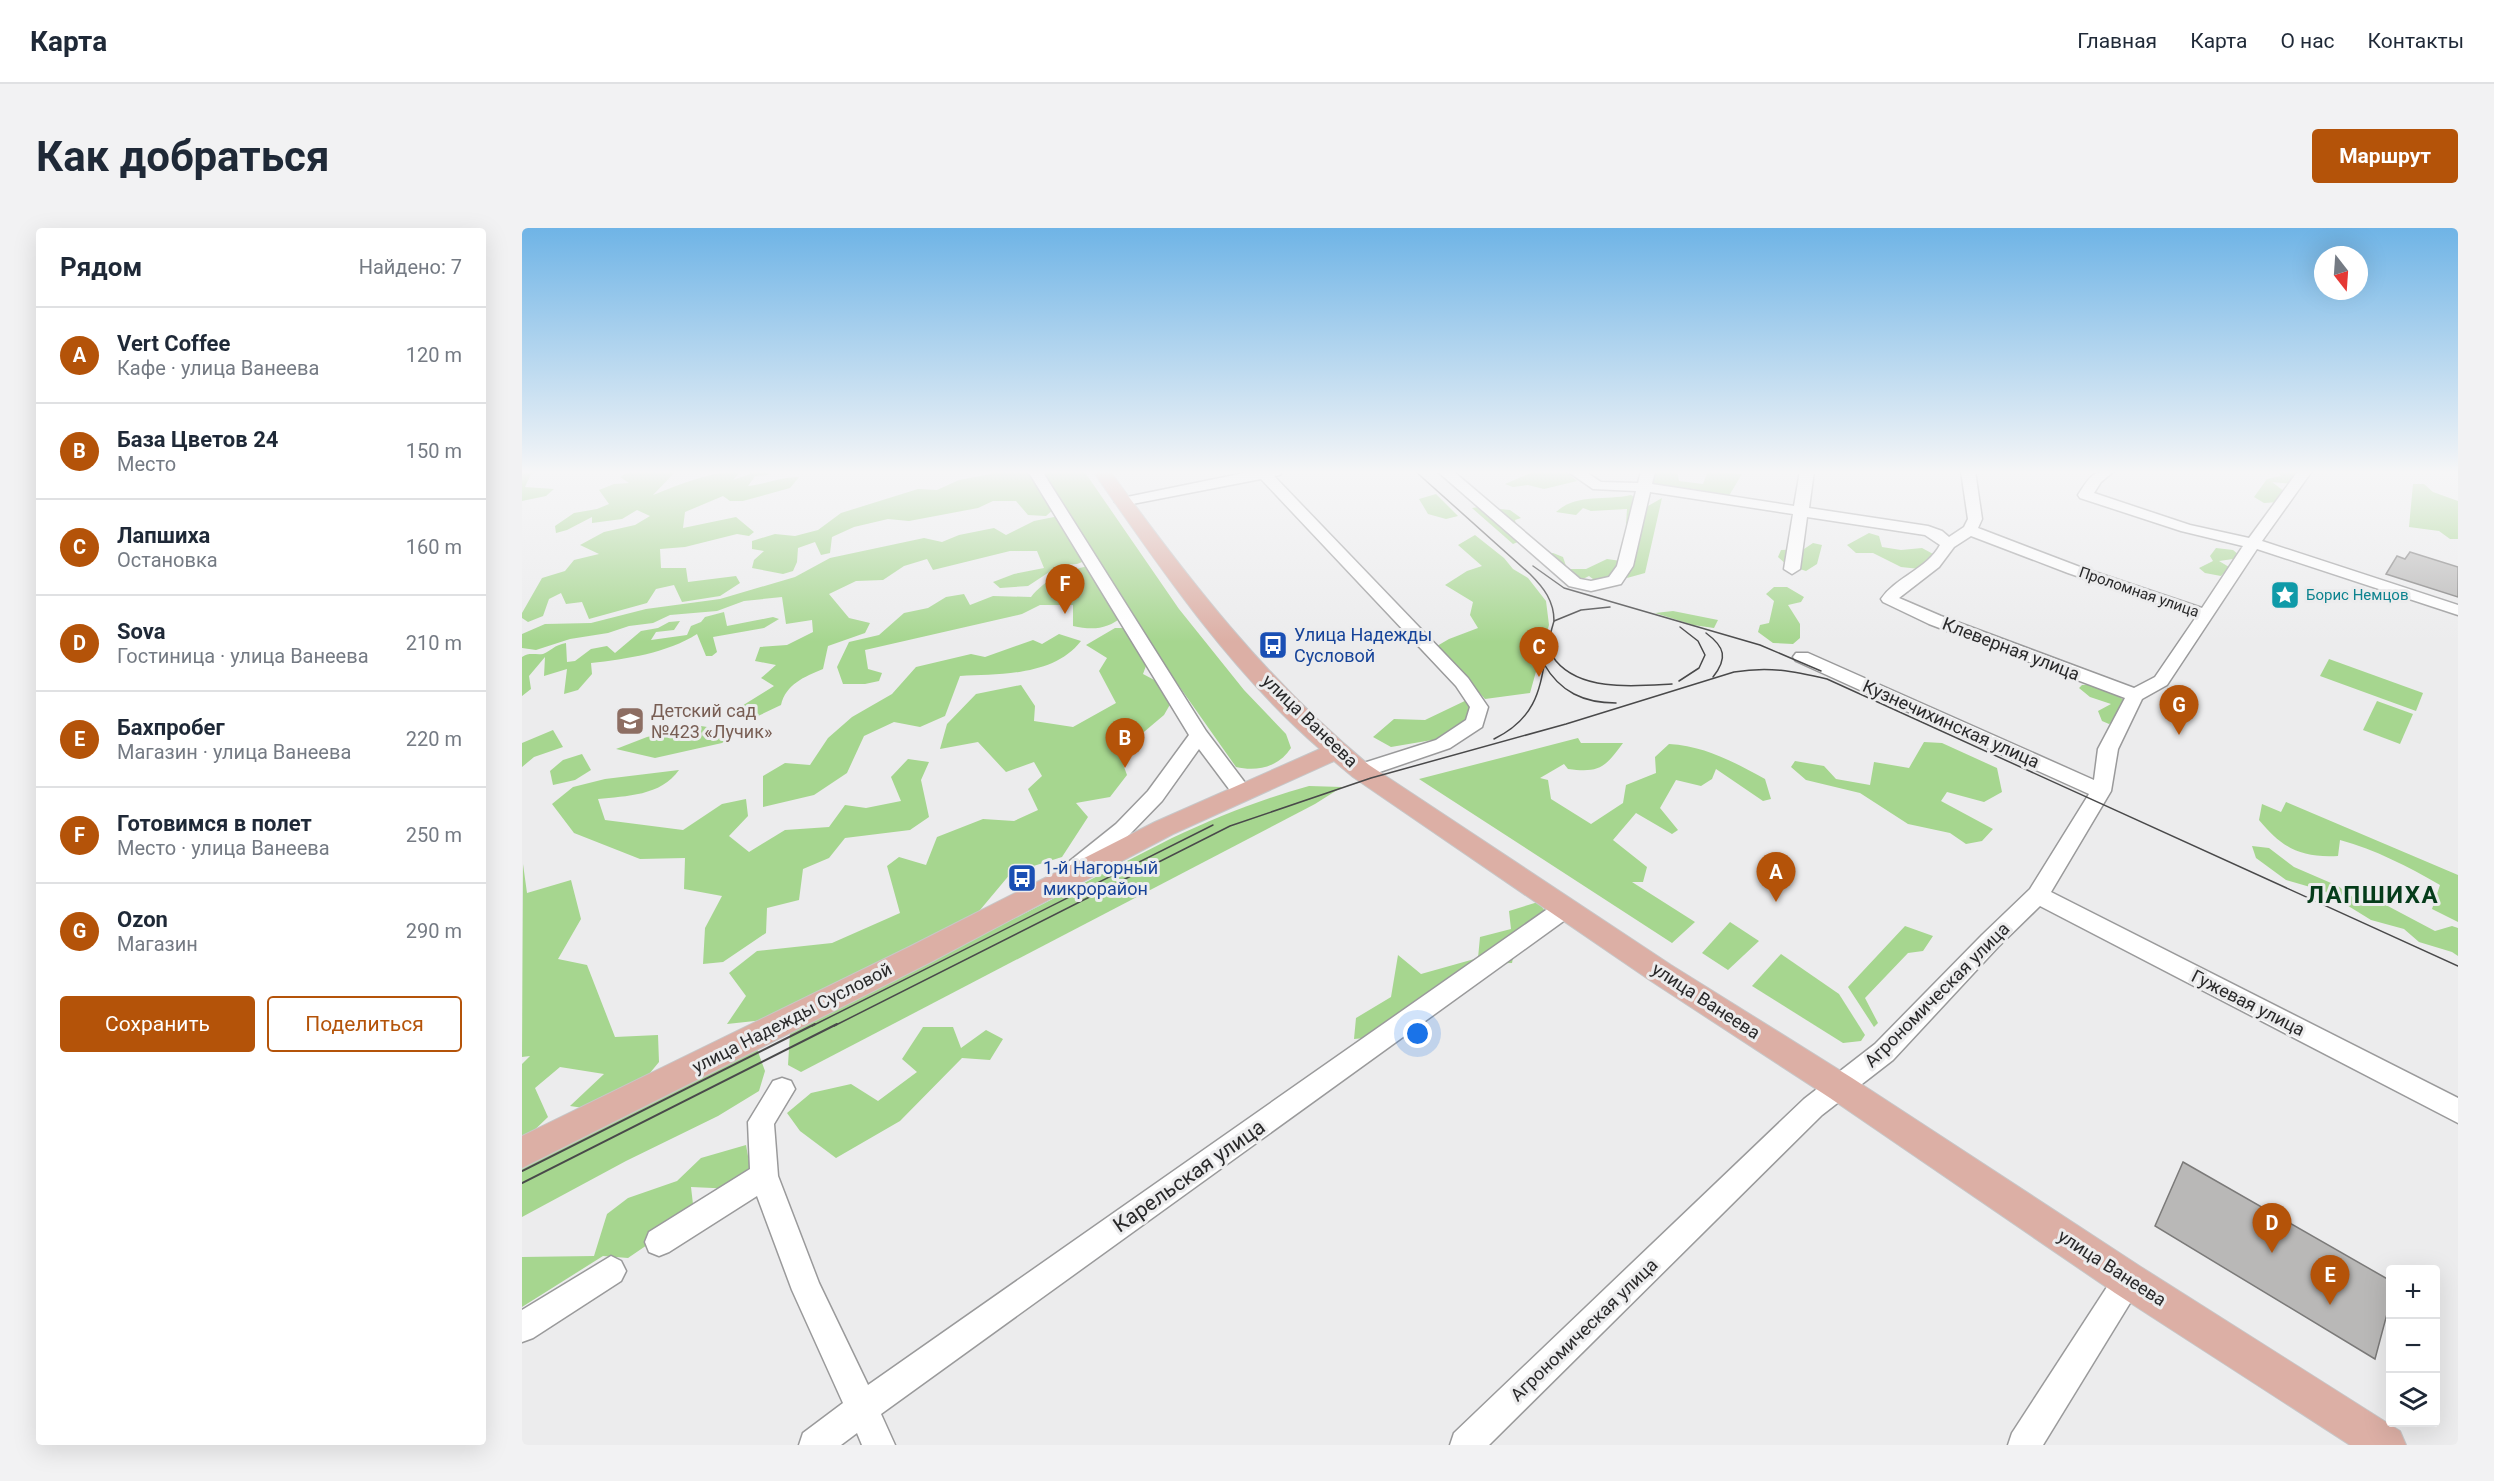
<!DOCTYPE html>
<html lang="ru">
<head>
<meta charset="utf-8">
<style>
	body { margin:0; font-family:Roboto,sans-serif; background:#f2f2f3; color:#1f2937 }
	.controls { position:absolute; right:18px; bottom:18px; display:grid; overflow:hidden; border-radius:6px; box-shadow:0 6px 24px #0002 }
	.controls button { width:54px; height:54px; display:grid; place-items:center; padding:0; border:0; border-bottom:2px solid #e0e1e3; background:#fff; color:#1f2937; font:30px sans-serif }
	.compass { position:absolute; left:1792px; top:18px; width:54px; height:54px; border-radius:50%; background:#fff; box-shadow:0 6px 24px #0002; rotate:163deg }
	.you { position:absolute; left:896px; top:806px; width:21px; height:21px; margin:-15px; border:4px solid #fff; border-radius:50%; background:#1a73e8; box-shadow:0 0 0 9px #1a73e833 }
	.badge { display:grid; place-items:center; width:39px; height:39px; border-radius:50%; background:#b45309; color:#fff; font-size:20px; font-weight:700 }
	.pin { position:absolute; translate:-50% -50px; filter:drop-shadow(0 2px 3px #0008) }
	.pin::after { content:''; position:absolute; top:32px; width:21px; height:18px; background:inherit; clip-path:polygon(0 0,100% 0,50% 100%) }
	.list { margin:0; padding:0; list-style:none }
	h2 { display:flex; justify-content:space-between; align-items:center; height:78px; margin:0; padding:0 24px; font-size:26px }
	h2 small { font-size:20px; font-weight:400; color:#747a83 }
	.list li { display:grid; grid-template-columns:39px 1fr auto; gap:18px; align-items:center; box-sizing:border-box; height:96px; padding:0 24px; border-top:2px solid #e0e1e3 }
	.list b { display:block; font-size:22px; white-space:nowrap }
	.list p { margin:0; font-size:20px; white-space:nowrap; color:#747a83 }
	.list em { font-size:20px; font-style:normal; color:#747a83 }
	.actions { display:flex; gap:12px; padding:18px 24px }
	.actions a { flex:1; padding:14px 0; border:2px solid #b45309; border-radius:6px; text-align:center; font-size:21px; color:#b45309 }
	.actions .main { background:#b45309; color:#fff }
	.icon { flex:none; width:33px; height:33px; fill:none; stroke:currentColor; stroke-width:2; stroke-linecap:round; stroke-linejoin:round }
	.map { position:relative; flex:none; width:1936px; height:1217px; overflow:hidden; border-radius:6px }
	header { display:flex; align-items:center; gap:36px; box-sizing:border-box; height:84px; padding:0 30px; background:#fff; border-bottom:2px solid #e0e1e3 }
	header strong { font-size:28px }
	nav { display:flex; gap:33px; margin-inline-start:auto; font-size:21px }
	.intro { display:flex; align-items:center; justify-content:space-between; box-sizing:border-box; height:144px; padding:0 36px }
	h1 { margin:0; font-size:42px }
	.button { padding:15px 27px; border-radius:6px; background:#b45309; color:#fff; font-size:21px; font-weight:700 }
	main { display:flex; gap:36px; padding:0 36px }
	aside { flex:1; background:#fff; border-radius:6px; box-shadow:0 6px 24px #0002 }
	.map>svg:first-child { display:block }
	.green { fill:#a6d68f }
	.building { fill:#b9b8b7; stroke:#7b7a79; stroke-width:1.5 }
	.lines { fill:none; stroke-linecap:round; stroke-linejoin:round }
	.minor-casing { stroke:#9a9a9b; stroke-width:3 }
	.major-casing { stroke:#c7c7c8; stroke-width:2 }
	.minor { fill:#fff; fill-rule:evenodd }
	.major { fill:#dcafa5; fill-rule:evenodd }
	.tram-far1 { stroke:#49494a; stroke-width:1.5 }
	.tram { stroke:#49494a; stroke-width:2 }
	.labels { text-anchor:middle; stroke-width:6; stroke-linejoin:round; paint-order:stroke }
	.far-street-label { font-size:15px; fill:#29292a; stroke:#ececed }
	.far-culture-label { font-size:15px; fill:#0d838f; stroke:#ececed; text-anchor:start }
	.transit-label { font-size:18px; fill:#164399; stroke:#ececed; text-anchor:start }
	.street-label { font-size:18px; fill:#29292a; stroke:#ececed }
	.education-label { font-size:18px; fill:#785e54; stroke:#ececed; text-anchor:start }
	.near-street-label { font-size:21px; fill:#29292a; stroke:#ececed }
	.district-label { font-size:24px; font-weight:bold; letter-spacing:1.5px; fill:#053c1a; stroke:#ececed }
</style>
</head>
<body>
<header>
<strong>Карта</strong>
<nav><a>Главная</a><a>Карта</a><a>О нас</a><a>Контакты</a></nav>
</header>
<div class="intro"><h1>Как добраться</h1><a class="button">Маршрут</a></div>
<main>
<aside>
<h2>Рядом<small>Найдено: 7</small></h2>
<ul class="list">
<li><span class="badge">A</span><div><b>Vert Coffee</b><p>Кафе · улица Ванеева</p></div><em>120 m</em></li>
<li><span class="badge">B</span><div><b>База Цветов 24</b><p>Место</p></div><em>150 m</em></li>
<li><span class="badge">C</span><div><b>Лапшиха</b><p>Остановка</p></div><em>160 m</em></li>
<li><span class="badge">D</span><div><b>Sova</b><p>Гостиница · улица Ванеева</p></div><em>210 m</em></li>
<li><span class="badge">E</span><div><b>Бахпробег</b><p>Магазин · улица Ванеева</p></div><em>220 m</em></li>
<li><span class="badge">F</span><div><b>Готовимся в полет</b><p>Место · улица Ванеева</p></div><em>250 m</em></li>
<li><span class="badge">G</span><div><b>Ozon</b><p>Магазин</p></div><em>290 m</em></li>
</ul>
<div class="actions"><a class="main">Сохранить</a><a>Поделиться</a></div>
</aside>
<div class="map">
<svg width="1936" height="1217" viewBox="0 0 1936 1217">
	<rect width="100%" height="100%" fill="#ececed"/>
	<g class="green">
		<polygon points="0,243 23,243 9,246 3,259 32,261 24,268 0,273"/>
		<path d="M 117,243 L 154,243 L 131,267 C 159,256 190,243 219,243 L 211,252 L 228,246 L 228,243 L 248,243 L 246,247 L 233,248 L 226,258 C 244,256 259,249 277,249 L 268,260 L 221,273 L 208,273 L 201,268 L 163,284 L 161,300 L 214,289 L 232,304 L 227,308 L 215,306 L 163,319 L 138,321 L 139,340 L 164,340 L 166,354 L 214,348 L 218,355 L 198,368 L 160,374 L 152,357 L 134,361 L 125,375 L 67,391 L 60,374 L 44,376 L 39,365 L 27,371 L 21,388 L 6,394 L 0,390 L 0,385 L 20,350 L 43,343 L 52,332 L 77,326 L 58,317 L 82,304 L 113,297 L 128,288 L 115,282 L 100,291 L 70,295 L 70,289 L 45,302 L 34,305 L 33,298 L 52,285 L 75,281 L 87,276 L 77,262 L 92,256 L 107,255 L 98,249 L 104,245 Z"/>
		<polygon points="469,243 511,243 533,280 524,288 506,287 494,273 471,273 456,280 387,293 366,291 332,299 310,309 308,325 299,327 293,314 276,320 275,334 271,343 261,346 230,340 232,332 242,323 230,321 230,313 253,306 273,308 296,302 319,285 396,261 415,262 437,252 469,246"/>
		<path d="M 519,243 L 562,243 L 657,381 L 722,462 L 764,506 L 769,520 C 757,539 735,544 714,539 L 633,424 L 573,329 L 555,336 L 538,337 L 506,358 L 478,360 L 471,354 L 492,346 L 522,340 L 515,323 L 488,323 L 411,342 L 405,331 L 382,338 L 361,352 L 334,353 L 307,366 L 327,390 L 348,395 L 343,405 L 306,418 L 301,441 C 282,449 264,456 259,477 L 236,488 L 215,481 L 252,458 L 239,450 L 254,437 L 233,433 L 238,419 L 265,417 L 291,404 L 290,392 L 264,396 L 260,369 L 222,373 L 195,383 L 148,387 L 131,395 L 107,398 L 86,405 L 48,411 L 14,422 L 0,420 L 0,406 L 23,396 L 69,395 L 124,381 L 198,371 L 273,349 L 308,330 L 402,310 L 420,314 L 437,307 L 472,300 L 484,307 L 512,293 L 537,288 Z"/>
		<polygon points="1013,243 1043,243 1055,253 1022,261 1006,257 991,259 983,256"/>
		<polygon points="1116,243 1155,243 1157,253 1181,256 1186,243 1220,246 1205,271 1134,260"/>
		<polygon points="1755,243 1780,243 1770,256 1750,254 1763,264 1756,274 1742,275 1732,269 1745,251 1759,248"/>
		<polygon points="1891,256 1902,256 1911,264 1936,273 1936,311 1928,311 1917,303 1887,299"/>
		<polygon points="914,266 936,288 924,291 906,286 897,271"/>
		<path d="M 1109,267 L 1126,278 L 1140,270 L 1123,345 L 1105,350 L 1115,320 L 1104,298 L 1105,281 L 1069,283 L 1061,280 L 1054,287 L 1034,284 C 1055,265 1082,273 1109,267 Z"/>
		<polygon points="957,279 988,282 999,290 993,292 998,313 991,316 950,280"/>
		<polygon points="1347,305 1357,308 1360,319 1379,322 1400,320 1413,327 1407,342 1379,339 1351,325 1334,325 1325,317"/>
		<polygon points="953,307 982,330 991,341 1006,350 1024,373 1027,397 1008,465 963,471 915,418 927,411 956,400 948,387 951,374 923,357 945,343 960,338 936,317"/>
		<polygon points="1291,315 1300,317 1295,336 1284,343 1265,337 1256,329 1259,322 1282,321"/>
		<polygon points="1694,320 1711,322 1717,327 1711,331 1697,333 1707,339 1699,348 1683,345 1677,340 1691,333 1688,328"/>
		<polygon points="1031,325 1041,329 1045,341 1064,341 1085,331 1099,333 1095,349 1079,357 1067,348 1051,356 1021,327"/>
		<path d="M 566,338 L 601,388 C 585,402 570,402 551,398 L 551,377 L 518,377 L 500,386 L 343,422 L 346,441 L 360,445 L 357,453 L 343,456 L 321,456 L 315,439 L 327,414 L 357,407 L 382,385 L 406,380 L 424,369 L 442,366 L 448,377 L 471,368 L 509,369 C 523,351 544,343 566,338 Z"/>
		<polygon points="1252,359 1265,359 1282,369 1279,374 1266,377 1278,396 1278,410 1271,416 1251,415 1236,404 1238,397 1247,395 1252,373 1244,366"/>
		<polygon points="1151,383 1196,392 1192,400 1171,397 1133,385"/>
		<path d="M 202,384 L 205,398 L 251,389 L 257,391 L 242,400 L 191,409 L 195,424 L 190,428 L 184,428 L 175,406 C 145,425 105,431 69,435 L 70,446 L 56,462 L 42,466 L 45,441 L 22,448 L 23,429 L 7,448 L 9,461 L 0,468 L 0,429 C 7,424 13,427 21,426 C 29,423 32,417 44,415 L 45,434 L 53,433 L 69,421 L 85,418 L 93,425 L 119,403 L 136,400 L 147,394 L 158,393 L 152,402 L 134,404 L 129,412 L 165,407 L 169,398 L 179,394 L 183,389 Z"/>
		<polygon points="593,400 613,400 629,424 621,446 636,454 650,473 642,487 597,525 605,547 588,569 554,575 566,589 540,629 489,645 453,688 243,792 205,796 224,768 207,745 235,723 310,715 378,685 365,638 377,629 404,637 415,609 461,591 492,593 516,582 506,561 520,548 512,534 484,544 456,514 418,521 425,496 454,466 499,457 513,478 512,493 551,499 594,475 577,443 585,430 564,417"/>
		<path d="M 537,406 L 559,413 C 532,448 478,446 438,448 L 423,488 L 398,499 L 372,494 L 342,508 L 325,545 L 292,567 L 241,579 L 241,548 L 263,535 L 288,537 L 306,510 L 330,489 L 370,466 L 394,439 L 449,426 L 463,429 L 511,412 L 520,416 Z"/>
		<polygon points="1807,431 1901,465 1894,483 1798,448"/>
		<polygon points="1578,456 1611,478 1608,485 1587,496 1580,493 1576,483 1589,476 1568,469 1557,460 1560,457"/>
		<polygon points="949,470 948,492 922,510 869,519 851,509 872,491 903,492"/>
		<polygon points="1855,473 1891,486 1878,516 1841,502"/>
		<polygon points="179,498 216,504 200,515 133,530 94,521 125,509"/>
		<polygon points="31,502 41,519 12,529 0,539 0,515"/>
		<path d="M 1056,510 L 1059,515 L 1101,515 C 1083,540 1077,545 1046,541 L 1042,536 L 1018,550 L 1026,552 L 1029,571 L 1069,596 L 1101,575 L 1104,557 L 1134,545 L 1133,529 L 1147,516 C 1183,518 1212,534 1243,551 L 1249,571 L 1241,573 L 1194,541 L 1190,551 L 1179,558 L 1154,552 L 1138,580 L 1156,602 L 1150,606 L 1114,585 L 1091,612 L 1125,639 L 1121,654 L 1110,654 L 1173,694 L 1150,715 L 897,551 Z"/>
		<polygon points="1402,514 1420,515 1475,540 1480,564 1462,574 1425,564 1419,573 1471,601 1460,613 1444,616 1428,605 1386,596 1338,565 1284,552 1269,539 1273,533 1302,538 1314,551 1348,557 1352,534 1387,540"/>
		<polygon points="60,526 69,542 53,552 31,557 28,543 41,532"/>
		<path d="M 386,531 L 407,534 L 399,552 L 407,589 L 388,602 L 323,610 L 307,630 L 281,641 L 277,672 L 245,680 L 244,705 L 201,734 L 181,736 L 183,700 L 200,668 L 162,661 L 163,630 L 118,631 L 52,605 L 30,576 L 51,559 L 83,551 L 157,542 C 139,568 104,568 76,571 L 83,592 L 161,602 L 200,576 L 224,571 L 226,588 L 207,608 L 227,624 L 263,602 L 307,599 L 323,577 L 344,580 L 379,573 L 369,549 Z"/>
		<path d="M 787,558 L 820,559 L 793,576 L 279,844 L 266,837 L 268,805 L 650,610 C 695,589 739,571 787,558 Z"/>
		<path d="M 1764,574 L 1936,647 L 1936,694 L 1910,681 L 1918,657 C 1885,638 1854,622 1818,612 L 1816,628 C 1779,630 1760,620 1737,592 L 1740,576 L 1759,584 Z"/>
		<polygon points="1730,618 1747,620 1772,639 1816,658 1841,677 1862,676 1913,703 1930,698 1936,700 1936,728 1930,724 1897,714 1882,701 1849,692 1802,663 1764,652 1734,630"/>
		<polygon points="1,636 5,665 49,652 59,691 36,731 65,737 93,809 136,807 137,834 113,863 75,882 48,878 82,846 38,839 13,860 26,889 0,914 0,836 8,828 0,829"/>
		<polygon points="1016,674 1026,687 996,705 990,735 952,736 927,766 901,767 886,806 832,811 834,790 869,769 876,727 899,746 956,730 958,709 989,701 987,683"/>
		<polygon points="1208,694 1237,713 1206,742 1180,725"/>
		<polygon points="1383,698 1411,708 1401,723 1386,725 1343,770 1356,795 1352,799 1326,759"/>
		<polygon points="1259,726 1317,766 1343,807 1339,813 1321,815 1230,758"/>
		<polygon points="401,799 431,799 439,820 464,802 481,811 468,832 440,830 378,893 314,930 278,903 265,885 289,865 329,856 356,873 395,844 380,831"/>
		<polygon points="235,821 243,843 237,863 196,888 104,933 0,989 0,940"/>
		<polygon points="224,917 230,950 213,961 169,959 172,985 106,1030 81,1028 0,1079 0,1029 72,1028 85,986 106,970 155,953 179,930"/>
	</g>
	<g class="building">
		<polygon points="1888,324 1936,339 1936,369 1864,346 1875,328 1883,331"/>
		<polygon points="1661,934 1869,1053 1869,1071 1853,1131 1633,998"/>
	</g>
	<g class="lines">
		<g class="minor-casing">
			<g id="minor">
				<polygon points="506,243 520,243 684,503 730,564 727,569 720,571 713,569 677,521 640,573 608,606 560,648 552,650 544,648 541,642 544,636 594,596 626,563 667,507"/>
				<polygon points="732,243 760,243 758,247 752,248 946,450 966,479 960,499 928,520 846,548 839,550 832,548 829,543 832,538 914,512 944,492 948,479 934,458 739,251 600,278 593,274 600,270"/>
				<path d="M 915,243 L 931,243 L 1058,351 L 1069,353 L 1087,349 L 1095,338 L 1114,263 L 1071,261 L 1045,243 L 1062,243 L 1079,254 L 1116,255 L 1119,243 L 1133,243 L 1130,256 L 1272,278 L 1278,243 L 1292,243 L 1287,280 L 1406,298 L 1420,303 L 1427,309 L 1442,299 L 1446,291 L 1439,243 L 1453,243 L 1460,291 L 1456,300 L 1558,339 L 1680,380 L 1721,318 L 1659,303 L 1558,270 L 1556,267 C 1568,249 1569,243 1592,243 L 1579,254 L 1572,265 L 1668,297 L 1727,310 L 1776,243 L 1790,243 L 1740,313 L 1936,377 L 1936,387 L 1735,321 L 1645,457 L 1620,471 L 1596,521 L 1589,563 L 1529,664 L 1936,870 L 1936,895 L 1518,678 L 1476,719 L 1371,832 L 1300,887 L 967,1217 L 928,1217 L 932,1205 L 1282,871 L 1353,816 L 1460,707 L 1508,661 L 1567,566 L 1274,433 L 1271,429 L 1274,425 L 1286,425 L 1572,552 L 1576,521 L 1603,470 L 1407,396 L 1361,374 L 1359,371 C 1374,349 1405,341 1418,317 L 1403,307 L 1285,289 L 1278,341 L 1270,346 L 1262,341 L 1271,286 L 1128,264 L 1111,338 L 1099,356 L 1069,363 L 1047,358 ZM 1449,308 L 1546,345 L 1674,389 L 1633,449 L 1612,460 L 1419,388 L 1377,370 L 1417,339 L 1432,319 Z"/>
				<polygon points="1042,672 1050,675 1053,681 1050,687 359,1186 373,1217 340,1217 335,1205 319,1217 277,1217 281,1205 321,1175 270,1062 235,968 147,1024 137,1028 127,1024 123,1014 127,1004 228,941 226,894 251,853 260,850 269,853 273,861 252,896 256,948 297,1055 346,1157 1034,675"/>
				<polygon points="89,1028 99,1033 104,1043 99,1053 11,1110 0,1114 0,1082"/>
				<polygon points="1606,1037 1616,1042 1621,1052 1616,1062 1521,1217 1486,1217 1490,1205 1596,1042"/>
			</g>
		</g>
		<g class="major-casing">
			<path id="major" d="M 571,243 L 588,243 C 666,351 744,452 847,537 L 1149,737 L 1330,850 L 1619,1039 L 1878,1203 L 1884,1217 L 1828,1217 L 1593,1065 L 1308,870 L 1129,753 L 831,549 L 812,533 L 651,606 L 409,734 L 0,940 L 0,908 L 389,718 L 633,594 L 798,521 C 708,443 638,340 571,243 Z"/>
		</g>
		<use href="#minor" class="minor"/>
		<use href="#major" class="major"/>
		<g class="tram-far1">
			<path d="M 893,243 L 1008,346 C 1022,360 1032,373 1032,393 C 1016,444 1027,484 972,511"/>
			<polyline points="1011,338 1042,360 1238,417 1299,443"/>
			<polyline points="1032,393 1059,382 1088,379"/>
			<path d="M 1184,405 C 1203,419 1206,430 1191,449"/>
			<path d="M 1025,416 C 1028,421 1030,428 1034,433 C 1060,464 1114,458 1150,456"/>
			<path d="M 1022,436 C 1038,464 1062,475 1094,475"/>
			<polyline points="1157,453 1177,440 1183,427 1176,413 1158,399"/>
			<polyline points="290,798 691,597"/>
			<path d="M 312,798 L 708,598 L 849,550 L 1044,496 L 1212,444 C 1247,438 1271,443 1305,451 L 1936,738"/>
		</g>
		<g class="tram">
			<polyline points="0,943 293,796"/>
			<polyline points="0,955 315,796"/>
		</g>
	</g>
	<linearGradient id="sky" x2="0" y2="1"><stop stop-color="#6fb4e6"/><stop offset="0.59" stop-color="#f6f6f7"/><stop offset="1" stop-color="#f6f6f7" stop-opacity="0"/></linearGradient>
	<rect width="1936" height="414" fill="url(#sky)"/>
	<defs>
		<g id="sight-square" transform="scale(1.5)"><rect x="-9" y="-9" width="18" height="18" rx="4" fill="#0f9aa8" stroke="#ececed"/><path d="M0-6L1.8-2.2L6-1.7L2.9 1.2L3.7 5.4L0 3.3L-3.7 5.4L-2.9 1.2L-6-1.7L-1.8-2.2Z" fill="#fff"/></g>
		<g id="bus-square" transform="scale(1.5)"><rect x="-9" y="-9" width="18" height="18" rx="4" fill="#1a4fb4" stroke="#ececed"/><path d="M-5-6H5V4H4V6H2V4H-2V6H-4V4H-5ZM-3.5-4V0h7V-4ZM-3.5 1.2v1.5H-2V1.2ZM2 1.2v1.5H3.5V1.2Z" fill="#fff"/></g>
		<g id="school-square" transform="scale(1.5)"><rect x="-9" y="-9" width="18" height="18" rx="4" fill="#8d6e63" stroke="#ececed"/><path d="M0-5L7-2L0 1L-7-2ZM-4 1L0 2.5L4 1V4Q0 6-4 4Z" fill="#fff"/></g>
	</defs>
	<g fill-rule="evenodd">
		<use href="#sight-square" x="1763" y="367"/>
		<use href="#bus-square" x="751" y="417"/>
		<use href="#school-square" x="108" y="493"/>
		<use href="#bus-square" x="500" y="650"/>
	</g>
	<g class="labels">
		<g class="far-street-label">
			<text transform="translate(1617 364) rotate(19)" y="5">Проломная улица</text>
		</g>
		<g class="far-culture-label">
			<text x="1784" y="372">Борис Немцов</text>
		</g>
		<g class="transit-label">
			<text x="772" y="413">Улица Надежды<tspan x="772" dy="21">Сусловой</tspan></text>
			<text x="521" y="646">1-й Нагорный<tspan x="521" dy="21">микрорайон</tspan></text>
		</g>
		<g class="street-label">
			<text transform="translate(1489 421) rotate(21)" y="6">Клеверная улица</text>
			<text transform="translate(788 493) rotate(44)" y="6">улица Ванеева</text>
			<text transform="translate(1429 496) rotate(24)" y="6">Кузнечихинская улица</text>
			<text transform="translate(1415 767) rotate(-45)" y="6">Агрономическая улица</text>
			<text transform="translate(1184 773) rotate(33)" y="6">улица Ванеева</text>
			<text transform="translate(1726 775) rotate(27)" y="6">Гужевая улица</text>
			<text transform="translate(270 790) rotate(-27)" y="6">улица Надежды Сусловой</text>
			<text transform="translate(1590 1040) rotate(33)" y="6">улица Ванеева</text>
			<text transform="translate(1062 1102) rotate(-44)" y="6">Агрономическая улица</text>
		</g>
		<g class="education-label">
			<text x="129" y="489">Детский сад<tspan x="129" dy="21">№423 «Лучик»</tspan></text>
		</g>
		<g class="near-street-label">
			<text transform="translate(667 948) rotate(-35)" y="7">Карельская улица</text>
		</g>
		<g class="district-label">
			<text x="1851" y="675">ЛАПШИХА</text>
		</g>
	</g>
</svg>
<div class="controls">
<button>+</button>
<button>−</button>
<button><svg class="icon" aria-label="layers" viewBox="0 0 24 24"><path d="M12 4l9 5-9 5-9-5zM3 14l9 5 9-5"/></svg></button>
</div>
<svg class="compass" viewBox="-18 -18 36 36"><path d="M0-13l5 13h-10z" fill="#e53935"/><path d="M0 13l5-13h-10z" fill="#747a83"/></svg>
<div class="you"></div>
<div class="pin badge" style="left:1254px;top:674px">A</div>
<div class="pin badge" style="left:603px;top:540px">B</div>
<div class="pin badge" style="left:1017px;top:449px">C</div>
<div class="pin badge" style="left:1750px;top:1025px">D</div>
<div class="pin badge" style="left:1808px;top:1077px">E</div>
<div class="pin badge" style="left:543px;top:386px">F</div>
<div class="pin badge" style="left:1657px;top:507px">G</div>
</div>
</main>
</body>
</html>
